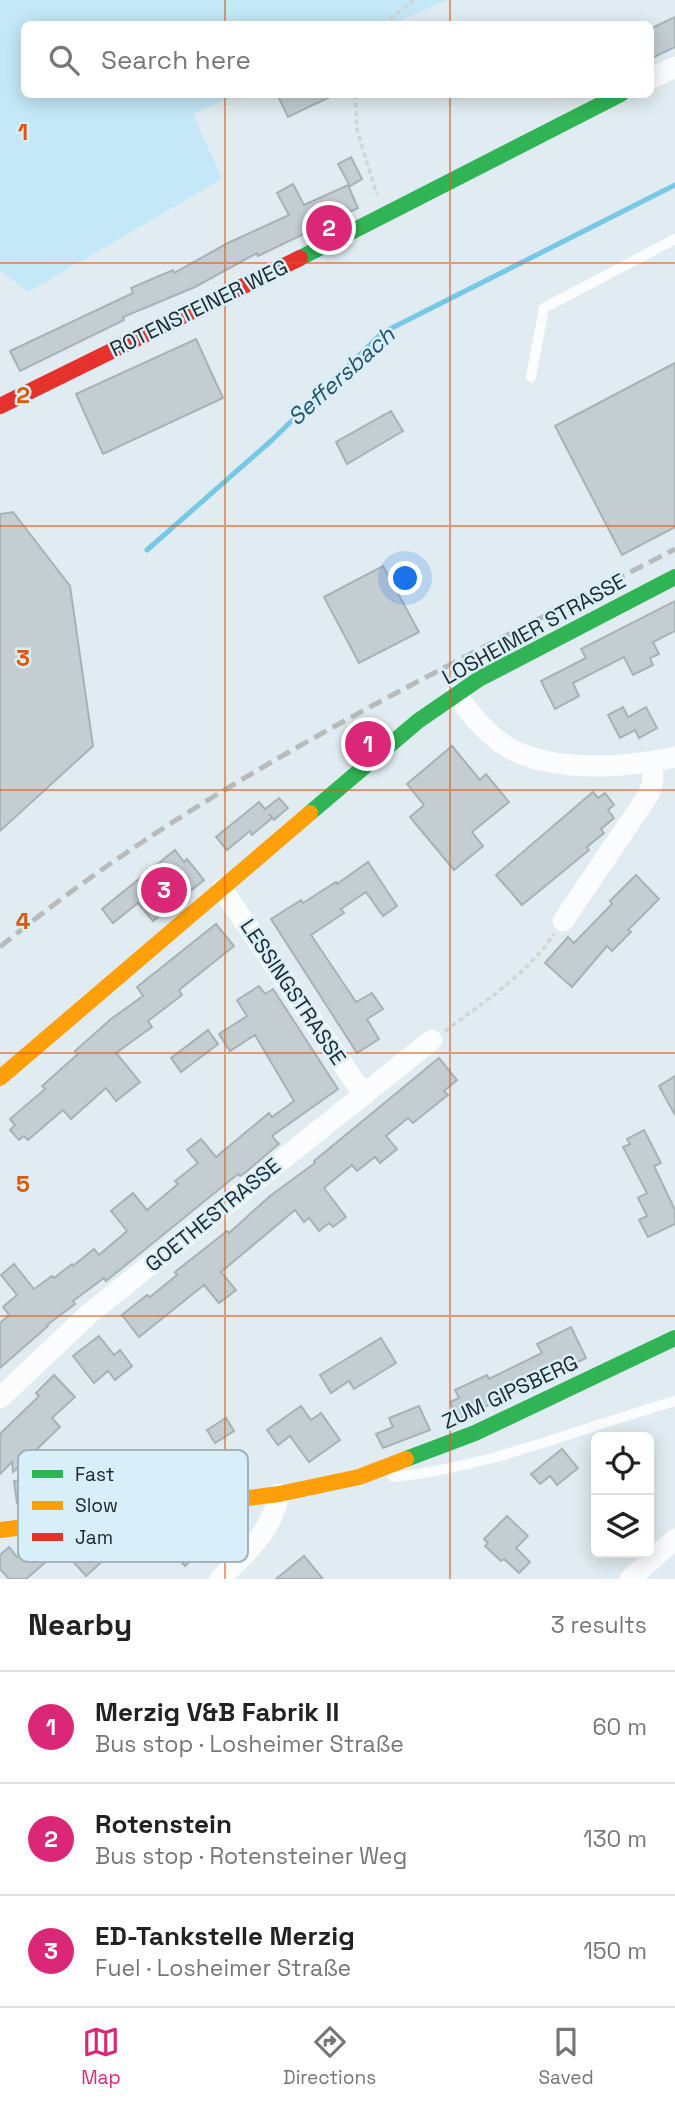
<!DOCTYPE html>
<html lang="en">
<head>
<meta charset="utf-8">
<style>
	body { margin:0; font-family:"Space Grotesk",sans-serif; background:#f6f6f6; color:#222 }
	.controls { position:absolute; right:21px; bottom:21px; display:grid; overflow:hidden; border-radius:10px; box-shadow:0 4px 18px #0003 }
	.controls button { width:63px; height:63px; display:grid; place-items:center; padding:0; border:0; border-bottom:2px solid #e0e0e0; background:#fff; color:#222; font:35px sans-serif }
	.you { position:absolute; left:406px; top:579px; width:24px; height:24px; margin:-18px; border:5px solid #fff; border-radius:50%; background:#1a73e8; box-shadow:0 0 0 10px #1a73e833 }
	.badge { display:grid; place-items:center; width:46px; height:46px; border-radius:50%; background:#db2777; color:#fff; font-size:23px; font-weight:700 }
	.pin { position:absolute; translate:-50% -50%; border:4px solid #fff; box-shadow:0 2px 7px #0006 }
	.list { margin:0; padding:0; list-style:none }
	h2 { display:flex; justify-content:space-between; align-items:center; height:91px; margin:0; padding:0 28px; font-size:30px }
	h2 small { font-size:23px; font-weight:400; color:#767676 }
	.list li { display:grid; grid-template-columns:46px 1fr auto; gap:21px; align-items:center; box-sizing:border-box; height:112px; padding:0 28px; border-top:2px solid #e0e0e0 }
	.list b { display:block; font-size:26px; white-space:nowrap }
	.list p { margin:0; font-size:23px; white-space:nowrap; color:#767676 }
	.list em { font-size:23px; font-style:normal; color:#767676 }
	.icon { flex:none; width:38px; height:38px; fill:none; stroke:currentColor; stroke-width:2; stroke-linecap:round; stroke-linejoin:round }
	.map { position:relative; flex:none; width:675px; height:1579px; overflow:hidden }
	.search { position:absolute; background:#fff; box-shadow:0 4px 18px #0003; left:21px; right:21px; top:21px; height:77px; display:flex; align-items:center; gap:18px; box-sizing:border-box; padding:0 24px; border-radius:10px; color:#767676; font-size:26px }
	.sheet { height:427px; background:#fff }
	nav { display:flex; justify-content:space-around; align-items:center; box-sizing:border-box; height:98px; border-top:2px solid #e0e0e0; background:#fff; font-size:19px; color:#767676 }
	nav a { display:grid; justify-items:center; gap:4px }
	nav .on { color:#db2777 }
	.map>svg:first-child { display:block }
	.green { fill:#c4e8f7 }
	.lines { fill:none; stroke-linecap:round; stroke-linejoin:round }
	.stream { stroke:#76c8e6; stroke-width:5 }
	.building { fill:#c3cdd2; stroke:#a8b2b6; stroke-width:2 }
	.path { stroke:#d2d5d7; stroke-width:3.5; stroke-dasharray:5 3.5; stroke-linecap:butt }
	.lane { stroke:#fafcfd; stroke-width:10 }
	.street { stroke:#fafcfd; stroke-width:21 }
	.fast { stroke:#30b455; stroke-width:16 }
	.slow { stroke:#ff9f0a; stroke-width:16 }
	.jam { stroke:#e5322d; stroke-width:16 }
	.rail { stroke:#b8bbbc; stroke-width:5; stroke-dasharray:14 7; stroke-linecap:butt }
	.grid { fill:none; stroke:#de570e; stroke-width:2; stroke-opacity:0.55 }
	.labels { text-anchor:middle; stroke-width:5; stroke-linejoin:round; paint-order:stroke }
	.street-label { font-size:21px; fill:#20282c; stroke:#d8eff9 }
	.water-label { font-size:23px; font-style:italic; fill:#255465; stroke:#d8eff9 }
	.key { fill:#d8eff9; stroke:#a1b3bc; stroke-width:2 }
	.key-label { font-size:19px; fill:#20282c }
	.grid-label { font-size:23px; text-anchor:middle; font-weight:bold; fill:#de570e; stroke:#d8eff9; stroke-width:5; stroke-linejoin:round; paint-order:stroke }
</style>
</head>
<body>
<div class="map">
<svg width="675" height="1579" viewBox="0 0 675 1579">
	<rect width="100%" height="100%" fill="#e0ecf1"/>
	<polygon class="green" points="0,0 447,0 392,24 24,24 24,94 237,95 193,114 222,179 28,292 0,270"/>
	<g class="lines">
		<polyline class="stream" points="147,550 272,440 382,333 675,185"/>
	</g>
	<g class="building">
		<polygon points="675,17 675,47 650,59 650,29"/>
		<polygon points="277,94 336,94 288,117"/>
		<polygon points="351,157 362,179 350,186 338,164"/>
		<polygon points="293,184 304,205 348,185 358,208 258,256 257,253 195,287 123,317 124,320 20,371 10,351 133,293 131,288 173,270 174,273 228,243 289,215 277,193"/>
		<polygon points="196,339 223,398 103,454 76,394"/>
		<polygon points="675,363 675,527 622,555 555,426"/>
		<polygon points="391,411 403,431 347,464 336,442"/>
		<polygon points="13,512 70,586 93,746 0,831 0,514"/>
		<polygon points="383,566 419,632 359,663 324,597"/>
		<polygon points="675,601 675,631 653,642 659,654 650,658 653,665 633,675 624,657 573,683 579,696 555,709 541,681 586,658 581,649"/>
		<polygon points="623,707 628,717 646,707 657,728 639,738 635,730 620,738 608,715"/>
		<polygon points="452,746 480,780 486,774 509,802 472,832 483,846 454,870 410,817 424,805 407,784"/>
		<polygon points="593,792 598,798 605,793 614,805 608,810 614,818 601,829 604,833 587,847 589,850 522,905 496,875"/>
		<polygon points="279,798 288,808 274,820 269,814 272,818 252,835 250,831 227,850 216,837 259,802 265,809"/>
		<polygon points="175,850 184,862 187,859 204,880 153,921 138,903 113,923 102,909"/>
		<polygon points="368,862 397,906 383,916 366,892 341,909 344,913 311,935 356,1002 372,993 383,1009 367,1019 379,1039 357,1053 271,919 301,900 303,903 336,882 337,884"/>
		<polygon points="636,875 659,899 628,930 631,932 612,951 607,946 572,987 545,963 568,937 574,943 612,904 610,901"/>
		<polygon points="216,924 234,946 179,990 182,995 148,1021 152,1027 116,1053 140,1082 116,1101 106,1088 71,1119 63,1110 28,1140 24,1136 19,1140 10,1130 15,1125 10,1119 45,1089 42,1086 78,1054 75,1051 111,1019 143,996 137,987"/>
		<polygon points="259,986 265,994 273,989 338,1089 272,1136 279,1144 246,1172 240,1176 238,1174 106,1281 104,1278 73,1301 75,1304 47,1325 48,1326 0,1368 0,1323 9,1315 3,1307 17,1295 1,1275 14,1264 34,1289 52,1276 54,1278 72,1264 73,1266 94,1249 99,1255 127,1231 111,1211 133,1193 147,1210 178,1184 175,1181 198,1163 187,1150 201,1139 216,1157 269,1113 272,1117 294,1101 255,1035 230,1051 219,1034 247,1016 237,1000"/>
		<polygon points="208,1030 218,1044 181,1072 171,1058"/>
		<polygon points="439,1058 457,1080 444,1091 448,1095 413,1123 408,1118 386,1136 397,1149 380,1163 375,1157 357,1171 352,1165 324,1188 346,1217 333,1227 329,1223 319,1231 309,1218 304,1222 295,1210 221,1272 236,1290 219,1303 204,1285 139,1337 122,1315 147,1295 150,1297 177,1275 175,1272 227,1231 229,1233 270,1196 315,1163 314,1161"/>
		<polygon points="675,1076 675,1115 659,1086"/>
		<polygon points="644,1130 661,1163 654,1166 675,1210 675,1224 648,1237 639,1220 647,1216 638,1198 647,1193 623,1147 630,1144 627,1139"/>
		<polygon points="571,1327 586,1358 458,1420 450,1402 459,1398 455,1390 487,1375 489,1379 542,1353 537,1344"/>
		<polygon points="99,1336 114,1355 120,1350 132,1366 115,1380 108,1371 94,1383 73,1356"/>
		<polygon points="381,1338 396,1363 354,1389 349,1381 331,1393 320,1375"/>
		<polygon points="54,1375 75,1397 52,1418 60,1427 13,1472 12,1462 0,1474 0,1434 39,1396 36,1393"/>
		<polygon points="301,1406 311,1420 321,1413 340,1440 309,1462 290,1436 278,1445 267,1430"/>
		<polygon points="419,1406 430,1430 383,1448 376,1434 393,1427 389,1418"/>
		<polygon points="226,1418 234,1431 215,1443 207,1430"/>
		<polygon points="562,1449 578,1468 557,1485 550,1476 540,1484 531,1474"/>
		<polygon points="104,1468 109,1495 79,1500 78,1497 61,1500 61,1497 17,1503 14,1481 53,1475 53,1478"/>
		<polygon points="507,1516 528,1536 516,1548 530,1562 519,1573 504,1559 501,1561 485,1546 488,1543 484,1539"/>
		<polygon points="214,1525 230,1542 208,1562 199,1553 185,1566 169,1549 188,1531 197,1541"/>
		<polygon points="92,1539 107,1557 86,1576 70,1558"/>
		<polygon points="67,1540 69,1542 26,1579 9,1579 0,1569 0,1555 9,1547 17,1557 31,1545 37,1552 47,1543"/>
		<polygon points="304,1556 323,1579 276,1579"/>
	</g>
	<g class="lines">
		<g class="path">
			<polyline points="383,24 414,0"/>
			<polyline points="355,94 357,130 377,195"/>
			<path d="M 445,1031 C 484,1002 526,975 554,934"/>
		</g>
		<g class="lane">
			<polyline points="531,377 544,308 675,239"/>
			<path d="M 393,1477 C 491,1467 581,1428 675,1401"/>
		</g>
		<g class="street">
			<polyline points="650,79 675,67"/>
			<path d="M 456,694 C 470,714 487,735 509,748 C 554,773 626,768 675,757"/>
			<polyline points="222,889 364,1095"/>
			<polyline points="563,921 649,794 653,780 652,762"/>
			<polyline points="0,1398 90,1313 432,1040"/>
			<path d="M 220,1579 C 247,1551 271,1534 279,1494"/>
			<polyline points="630,1579 675,1539"/>
		</g>
		<g class="fast">
			<polyline points="300,258 621,94"/>
			<polyline points="310,813 418,721 479,679 675,577"/>
			<polyline points="406,1459 475,1433 675,1338"/>
		</g>
		<g class="slow">
			<polyline points="0,1078 310,813"/>
			<polyline points="0,1530 279,1494 359,1477 406,1459"/>
		</g>
		<polyline class="jam" points="0,406 300,258"/>
		<path class="rail" d="M 0,947 C 200,782 446,668 675,549"/>
	</g>
	<path class="grid" d="M 225,0 L 225,24M 450,0 L 450,24M 225,94 L 225,1579M 450,94 L 450,1579M 0,263 L 675,263M 0,526 L 675,526M 0,790 L 675,790M 0,1053 L 675,1053M 0,1316 L 675,1316"/>
	<g class="labels">
		<g class="street-label">
			<text transform="translate(199 308) rotate(-26)" y="7">ROTENSTEINER WEG</text>
			<text transform="translate(534 629) rotate(-29)" y="7">LOSHEIMER STRASSE</text>
			<text transform="translate(293 992) rotate(56)" y="7">LESSINGSTRASSE</text>
			<text transform="translate(213 1215) rotate(-39)" y="7">GOETHESTRASSE</text>
			<text transform="translate(510 1392) rotate(-25)" y="7">ZUM GIPSBERG</text>
		</g>
		<g class="water-label">
			<text transform="translate(341 376) rotate(-42)" y="8">Seffersbach</text>
		</g>
	</g>
	<rect x="18" y="1450" width="230" height="112" rx="10" class="key"/>
	<rect x="32" y="1470" width="31" height="8" fill="#30b455"/>
	<rect x="32" y="1501" width="31" height="9" fill="#ff9f0a"/>
	<rect x="32" y="1533" width="31" height="8" fill="#e5322d"/>
	<g class="key-label">
		<text x="75" y="1481">Fast</text>
		<text x="75" y="1512">Slow</text>
		<text x="75" y="1544">Jam</text>
	</g>
	<g class="grid-label">
		<text x="23" y="140">1</text>
		<text x="23" y="403">2</text>
		<text x="23" y="666">3</text>
		<text x="23" y="929">4</text>
		<text x="23" y="1192">5</text>
	</g>
</svg>
<div class="controls">
<button><svg class="icon" aria-label="locate" viewBox="0 0 24 24"><circle cx="12" cy="12" r="6"/><path d="M12 2v4M12 18v4M2 12h4M18 12h4"/></svg></button>
<button><svg class="icon" aria-label="layers" viewBox="0 0 24 24"><path d="M12 4l9 5-9 5-9-5zM3 14l9 5 9-5"/></svg></button>
</div>
<div class="you"></div>
<div class="pin badge" style="left:368px;top:744px">1</div>
<div class="pin badge" style="left:329px;top:228px">2</div>
<div class="pin badge" style="left:164px;top:890px">3</div>
<div class="search"><svg class="icon" aria-label="search" viewBox="0 0 24 24"><circle cx="10" cy="10" r="6"/><path d="M15 15l6 6"/></svg>Search here</div>
</div>
<section class="sheet">
<h2>Nearby<small>3 results</small></h2>
<ul class="list">
<li><span class="badge">1</span><div><b>Merzig V&amp;B Fabrik II</b><p>Bus stop · Losheimer Straße</p></div><em>60 m</em></li>
<li><span class="badge">2</span><div><b>Rotenstein</b><p>Bus stop · Rotensteiner Weg</p></div><em>130 m</em></li>
<li><span class="badge">3</span><div><b>ED-Tankstelle Merzig</b><p>Fuel · Losheimer Straße</p></div><em>150 m</em></li>
</ul>
</section>
<nav>
<a class="on"><svg class="icon" aria-label="map" viewBox="0 0 24 24"><path d="M3 6l6-2 6 2 6-2v14l-6 2-6-2-6 2zM9 4v14M15 6v14"/></svg>Map</a>
<a><svg class="icon" aria-label="directions" viewBox="0 0 24 24"><path d="M12 3l9 9-9 9-9-9zM9 14v-3h6M13 9l2 2-2 2"/></svg>Directions</a>
<a><svg class="icon" aria-label="saved" viewBox="0 0 24 24"><path d="M7 4h10v16l-5-4-5 4z"/></svg>Saved</a>
</nav>
</body>
</html>
